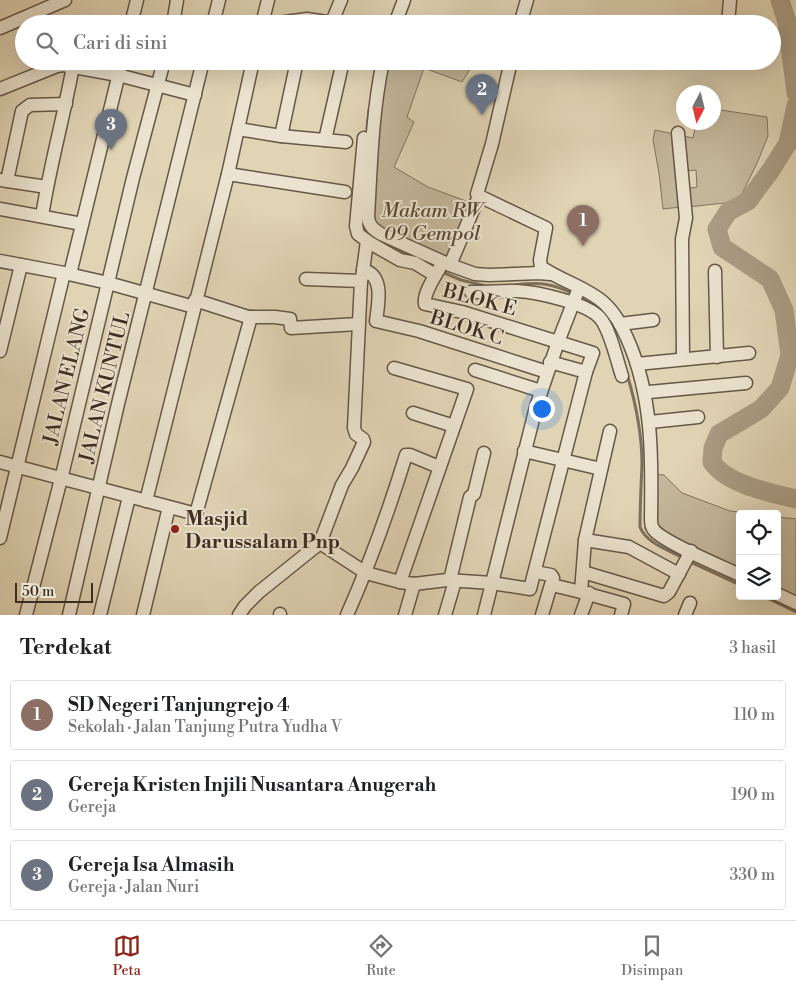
<!DOCTYPE html>
<html lang="id">
<head>
<meta charset="utf-8">
<style>
	body { margin:0; font-family:"Libre Bodoni",serif; background:#f6f6f6; color:#202124 }
	.controls { position:absolute; right:15px; bottom:15px; display:grid; overflow:hidden; border-radius:5px; box-shadow:0 5px 20px #0002 }
	.controls button { width:45px; height:45px; display:grid; place-items:center; padding:0; border:0; border-bottom:1px solid #e0e0e0; background:#fff; color:#202124; font:25px sans-serif }
	.compass { position:absolute; left:676px; top:85px; width:45px; height:45px; border-radius:50%; background:#fff; box-shadow:0 5px 20px #0002; rotate:187deg }
	.scale { position:absolute; left:15px; bottom:12px; width:78px; box-sizing:border-box; padding-left:5px; border:2px solid #3e2e22; border-top:0; font-size:14px; line-height:18px; white-space:nowrap; color:#3e2e22; -webkit-text-stroke:4px #ebe3cf; paint-order:stroke }
	.you { position:absolute; left:541px; top:408px; width:18px; height:18px; margin:-12px; border:4px solid #fff; border-radius:50%; background:#1a73e8; box-shadow:0 0 0 8px #1a73e833 }
	.badge { display:grid; place-items:center; width:32px; height:32px; border-radius:50%; background:#8f2418; color:#fff; font-size:16px; font-weight:700 }
	.pin { position:absolute; translate:-50% -41px; filter:drop-shadow(0 1px 2px #0008) }
	.pin::after { content:''; position:absolute; top:26px; width:18px; height:15px; background:inherit; clip-path:polygon(0 0,100% 0,50% 100%) }
	.list { margin:0; padding:0; list-style:none }
	h2 { display:flex; justify-content:space-between; align-items:center; height:65px; margin:0; padding:0 20px; font-size:21px }
	h2 small { font-size:16px; font-weight:400; color:#757577 }
	.list li { display:grid; grid-template-columns:32px 1fr auto; gap:15px; align-items:center; box-sizing:border-box; height:70px; margin:0 10px 10px; padding:0 10px; border:1px solid #e0e0e0; border-radius:5px }
	.list b { display:block; font-size:19px; white-space:nowrap }
	.list p { margin:0; font-size:16px; white-space:nowrap; color:#757577 }
	.list em { font-size:16px; font-style:normal; color:#757577 }
	.icon { flex:none; width:28px; height:28px; fill:none; stroke:currentColor; stroke-width:2; stroke-linecap:round; stroke-linejoin:round }
	.map { position:relative; flex:none; width:796px; height:615px; overflow:hidden }
	.search { position:absolute; background:#fff; box-shadow:0 5px 20px #0002; left:15px; right:15px; top:15px; height:55px; display:flex; align-items:center; gap:12px; box-sizing:border-box; padding:0 18px; border-radius:28px; color:#757577; font-size:19px }
	.sheet { height:305px; background:#fff }
	nav { display:flex; justify-content:space-around; align-items:center; box-sizing:border-box; height:70px; border-top:1px solid #e0e0e0; background:#fff; font-size:14px; color:#757577 }
	nav a { display:grid; justify-items:center; gap:2px }
	nav .on { color:#8f2418 }
	.map>svg:first-child { display:block }
	.green { fill:#c4b89c; stroke:#81735f }
	.lines { fill:none; stroke-linecap:round; stroke-linejoin:round }
	.stream { stroke:#7e705c; stroke-width:3 }
	.river { stroke:#a99c83; stroke-width:19 }
	.minor-casing { stroke:#665847; stroke-width:15 }
	.minor { stroke:#ebe3cf; stroke-width:12 }
	.poi-dot { fill:#8f2418; stroke:#ebe3cf; stroke-width:2 }
	.labels { text-anchor:middle; stroke-width:4; stroke-linejoin:round; paint-order:stroke }
	.park-label { font-size:20px; font-style:italic; fill:#594a3a; stroke:#ebe3cf }
	.street-label { font-size:20px; fill:#3e2e22; stroke:#ebe3cf }
	.poi-label { font-size:20px; font-weight:bold; fill:#3e2e22; stroke:#ebe3cf; text-anchor:start }
</style>
</head>
<body>
<div class="map">
<svg width="796" height="615" viewBox="0 0 796 615">
	<rect width="100%" height="100%" fill="#e0d4b5"/>
	<filter id="stains"><feTurbulence type="fractalNoise" baseFrequency=".004" numOctaves="4"/><feColorMatrix values="0 0 0 0 .2 0 0 0 0 .09 0 0 0 0 .02 0 0 0 .5 -.17"/></filter>
	<radialGradient id="worn" r=".72"><stop offset=".6" stop-color="#630" stop-opacity="0"/><stop offset="1" stop-color="#630" stop-opacity=".3"/></radialGradient>
	<g class="green">
		<polygon points="385,61 475,61 462,82 424,68 407,117 414,122 394,167 428,187 474,204 449,261 386,233 372,219 374,164"/>
		<polygon points="714,109 767,117 768,136 758,161 740,198 725,203 688,207 686,189 697,187 696,170 677,172 681,207 663,209 659,173 653,140 655,130 693,138 696,123 714,122"/>
		<polygon points="649,474 664,475 682,493 730,511 754,514 740,514 740,580 649,535 645,529"/>
		<polygon points="777,517 796,519 796,606 777,596"/>
	</g>
	<g class="lines">
		<g class="stream">
			<polyline points="367,129 369,110"/>
			<polyline points="363,222 364,230 368,234"/>
			<polyline points="388,246 412,257"/>
			<polyline points="440,271 461,280 486,286"/>
			<path d="M 515,285 C 540,282 551,283 574,294"/>
			<polyline points="580,297 601,311"/>
			<path d="M 627,374 C 636,404 642,434 642,465 C 641,486 640,506 640,527 C 646,543 669,550 683,558"/>
			<polyline points="688,561 740,585"/>
			<polyline points="763,596 796,612"/>
		</g>
		<g class="river">
			<polyline points="780,0 787,22 796,93"/>
			<path d="M 796,106 L 788,143 L 771,170 L 748,201 L 728,212 L 717,229 L 722,247 L 770,279 L 784,310 L 790,355 L 780,388 L 761,409 L 719,434 L 713,448 L 712,462 C 726,484 771,493 796,499"/>
		</g>
		<g class="minor-casing">
			<g id="minor">
				<polyline points="332,22 341,0"/>
				<polyline points="131,24 137,0"/>
				<polyline points="173,24 177,0"/>
				<polyline points="213,24 219,0"/>
				<polyline points="262,24 268,0"/>
				<polyline points="271,24 307,19 339,24"/>
				<polyline points="395,24 404,0"/>
				<polyline points="520,24 527,0"/>
				<polyline points="728,24 730,0"/>
				<polyline points="0,28 65,0"/>
				<path d="M 383,61 C 372,113 371,165 368,217 C 369,226 373,229 381,234 L 450,265 L 475,274 L 489,275 L 539,273 L 550,274"/>
				<polyline points="0,89 57,66 63,65 118,75 195,95"/>
				<polyline points="238,129 281,136 346,142"/>
				<polyline points="678,133 686,218 682,239 683,359"/>
				<polyline points="281,136 297,61"/>
				<polyline points="364,138 356,226 358,234 370,243 400,260 415,263 435,275"/>
				<polyline points="325,140 343,61"/>
				<polyline points="228,174 345,192"/>
				<polyline points="0,180 47,187"/>
				<polyline points="7,181 22,111 30,105 66,104"/>
				<path d="M 479,196 L 546,228 L 540,260 L 541,267 C 561,281 586,287 604,303 C 615,313 621,325 627,338 C 653,396 652,457 651,519 C 651,523 651,527 654,530 C 663,542 723,567 740,575"/>
				<polyline points="0,209 82,224"/>
				<path d="M 42,216 C 50,165 64,116 73,66"/>
				<polyline points="0,261 64,273 108,283 194,307"/>
				<polyline points="450,265 479,196 477,194 492,144 511,61"/>
				<path d="M 439,269 C 434,278 423,294 425,304 L 462,312 L 593,353 L 586,372"/>
				<path d="M 363,270 C 385,275 378,305 376,321 L 419,331 L 547,372"/>
				<polyline points="715,271 717,357"/>
				<polyline points="70,274 122,61"/>
				<polyline points="362,278 367,241"/>
				<path d="M 471,292 C 486,292 502,291 517,291 C 537,292 587,303 600,318 C 610,329 617,361 622,376"/>
				<polyline points="195,300 248,317 275,317 290,319 291,328 358,324"/>
				<polyline points="620,324 653,320"/>
				<polyline points="0,351 21,265"/>
				<polyline points="637,364 749,353"/>
				<polyline points="394,368 467,389 400,582 414,584 447,580 492,583 530,589 586,372 550,362"/>
				<polyline points="475,370 541,391"/>
				<polyline points="649,392 746,383"/>
				<polyline points="413,413 454,426"/>
				<polyline points="650,422 698,417"/>
				<polyline points="610,431 585,540 581,592 624,604 621,615"/>
				<polyline points="524,451 601,469"/>
				<polyline points="0,462 196,514 251,317"/>
				<polyline points="146,501 228,174 253,61"/>
				<polyline points="0,538 64,273"/>
				<polyline points="585,540 629,547 679,574"/>
				<polyline points="320,543 366,573 400,582"/>
				<polyline points="535,572 551,575 553,578 542,615"/>
				<polyline points="583,572 664,596 669,592 691,551"/>
				<polyline points="450,580 470,497 474,494 484,453"/>
				<polyline points="552,585 581,592"/>
				<polyline points="777,594 796,603"/>
				<polyline points="26,615 63,471 133,178 164,61"/>
				<polyline points="69,615 118,404 203,61"/>
				<polyline points="100,615 129,497"/>
				<polyline points="143,615 169,507"/>
				<polyline points="239,615 245,606 259,592 320,543 342,485 352,468 364,442 363,439 356,434 354,428 361,281 306,279"/>
				<polyline points="280,615 280,614"/>
				<path d="M 347,615 C 370,563 389,510 406,455 L 410,455 L 439,467"/>
				<polyline points="405,615 414,584"/>
				<polyline points="445,615 455,581"/>
				<polyline points="484,615 536,407 558,342 579,288"/>
				<polyline points="581,615 589,593"/>
				<polyline points="685,615 690,603"/>
			</g>
		</g>
		<use href="#minor" class="minor"/>
	</g>
	<circle class="poi-dot" cx="175" cy="529" r="5"/>
	<g class="labels">
		<g class="park-label">
			<text x="432" y="217">Makam RW<tspan x="432" dy="23">09 Gempol</tspan></text>
		</g>
		<g class="street-label">
			<text transform="translate(480 299) rotate(15)" y="7">BLOK E</text>
			<text transform="translate(467 327) rotate(17)" y="7">BLOK C</text>
			<text transform="translate(66 376) rotate(-76)" y="7">JALAN ELANG</text>
			<text transform="translate(104 387) rotate(-76)" y="7">JALAN KUNTUL</text>
		</g>
		<g class="poi-label">
			<text x="185" y="525">Masjid<tspan x="185" dy="23">Darussalam Pnp</tspan></text>
		</g>
	</g>
	<rect width="100%" height="100%" filter="url(#stains)"/>
	<rect width="100%" height="100%" fill="url(#worn)"/>
</svg>
<div class="controls">
<button><svg class="icon" aria-label="locate" viewBox="0 0 24 24"><circle cx="12" cy="12" r="6"/><path d="M12 2v4M12 18v4M2 12h4M18 12h4"/></svg></button>
<button><svg class="icon" aria-label="layers" viewBox="0 0 24 24"><path d="M12 4l9 5-9 5-9-5zM3 14l9 5 9-5"/></svg></button>
</div>
<svg class="compass" viewBox="-18 -18 36 36"><path d="M0-13l5 13h-10z" fill="#e53935"/><path d="M0 13l5-13h-10z" fill="#757577"/></svg>
<div class="scale">50 m</div>
<div class="you"></div>
<div class="pin badge" style="left:583px;top:246px;background:#8d6e63">1</div>
<div class="pin badge" style="left:482px;top:115px;background:#6b7280">2</div>
<div class="pin badge" style="left:111px;top:150px;background:#6b7280">3</div>
<div class="search"><svg class="icon" aria-label="search" viewBox="0 0 24 24"><circle cx="10" cy="10" r="6"/><path d="M15 15l6 6"/></svg>Cari di sini</div>
</div>
<section class="sheet">
<h2>Terdekat<small>3 hasil</small></h2>
<ul class="list">
<li><span class="badge" style="background:#8d6e63">1</span><div><b>SD Negeri Tanjungrejo 4</b><p>Sekolah · Jalan Tanjung Putra Yudha V</p></div><em>110 m</em></li>
<li><span class="badge" style="background:#6b7280">2</span><div><b>Gereja Kristen Injili Nusantara Anugerah</b><p>Gereja</p></div><em>190 m</em></li>
<li><span class="badge" style="background:#6b7280">3</span><div><b>Gereja Isa Almasih</b><p>Gereja · Jalan Nuri</p></div><em>330 m</em></li>
</ul>
</section>
<nav>
<a class="on"><svg class="icon" aria-label="map" viewBox="0 0 24 24"><path d="M3 6l6-2 6 2 6-2v14l-6 2-6-2-6 2zM9 4v14M15 6v14"/></svg>Peta</a>
<a><svg class="icon" aria-label="directions" viewBox="0 0 24 24"><path d="M12 3l9 9-9 9-9-9zM9 14v-3h6M13 9l2 2-2 2"/></svg>Rute</a>
<a><svg class="icon" aria-label="saved" viewBox="0 0 24 24"><path d="M7 4h10v16l-5-4-5 4z"/></svg>Disimpan</a>
</nav>
</body>
</html>
